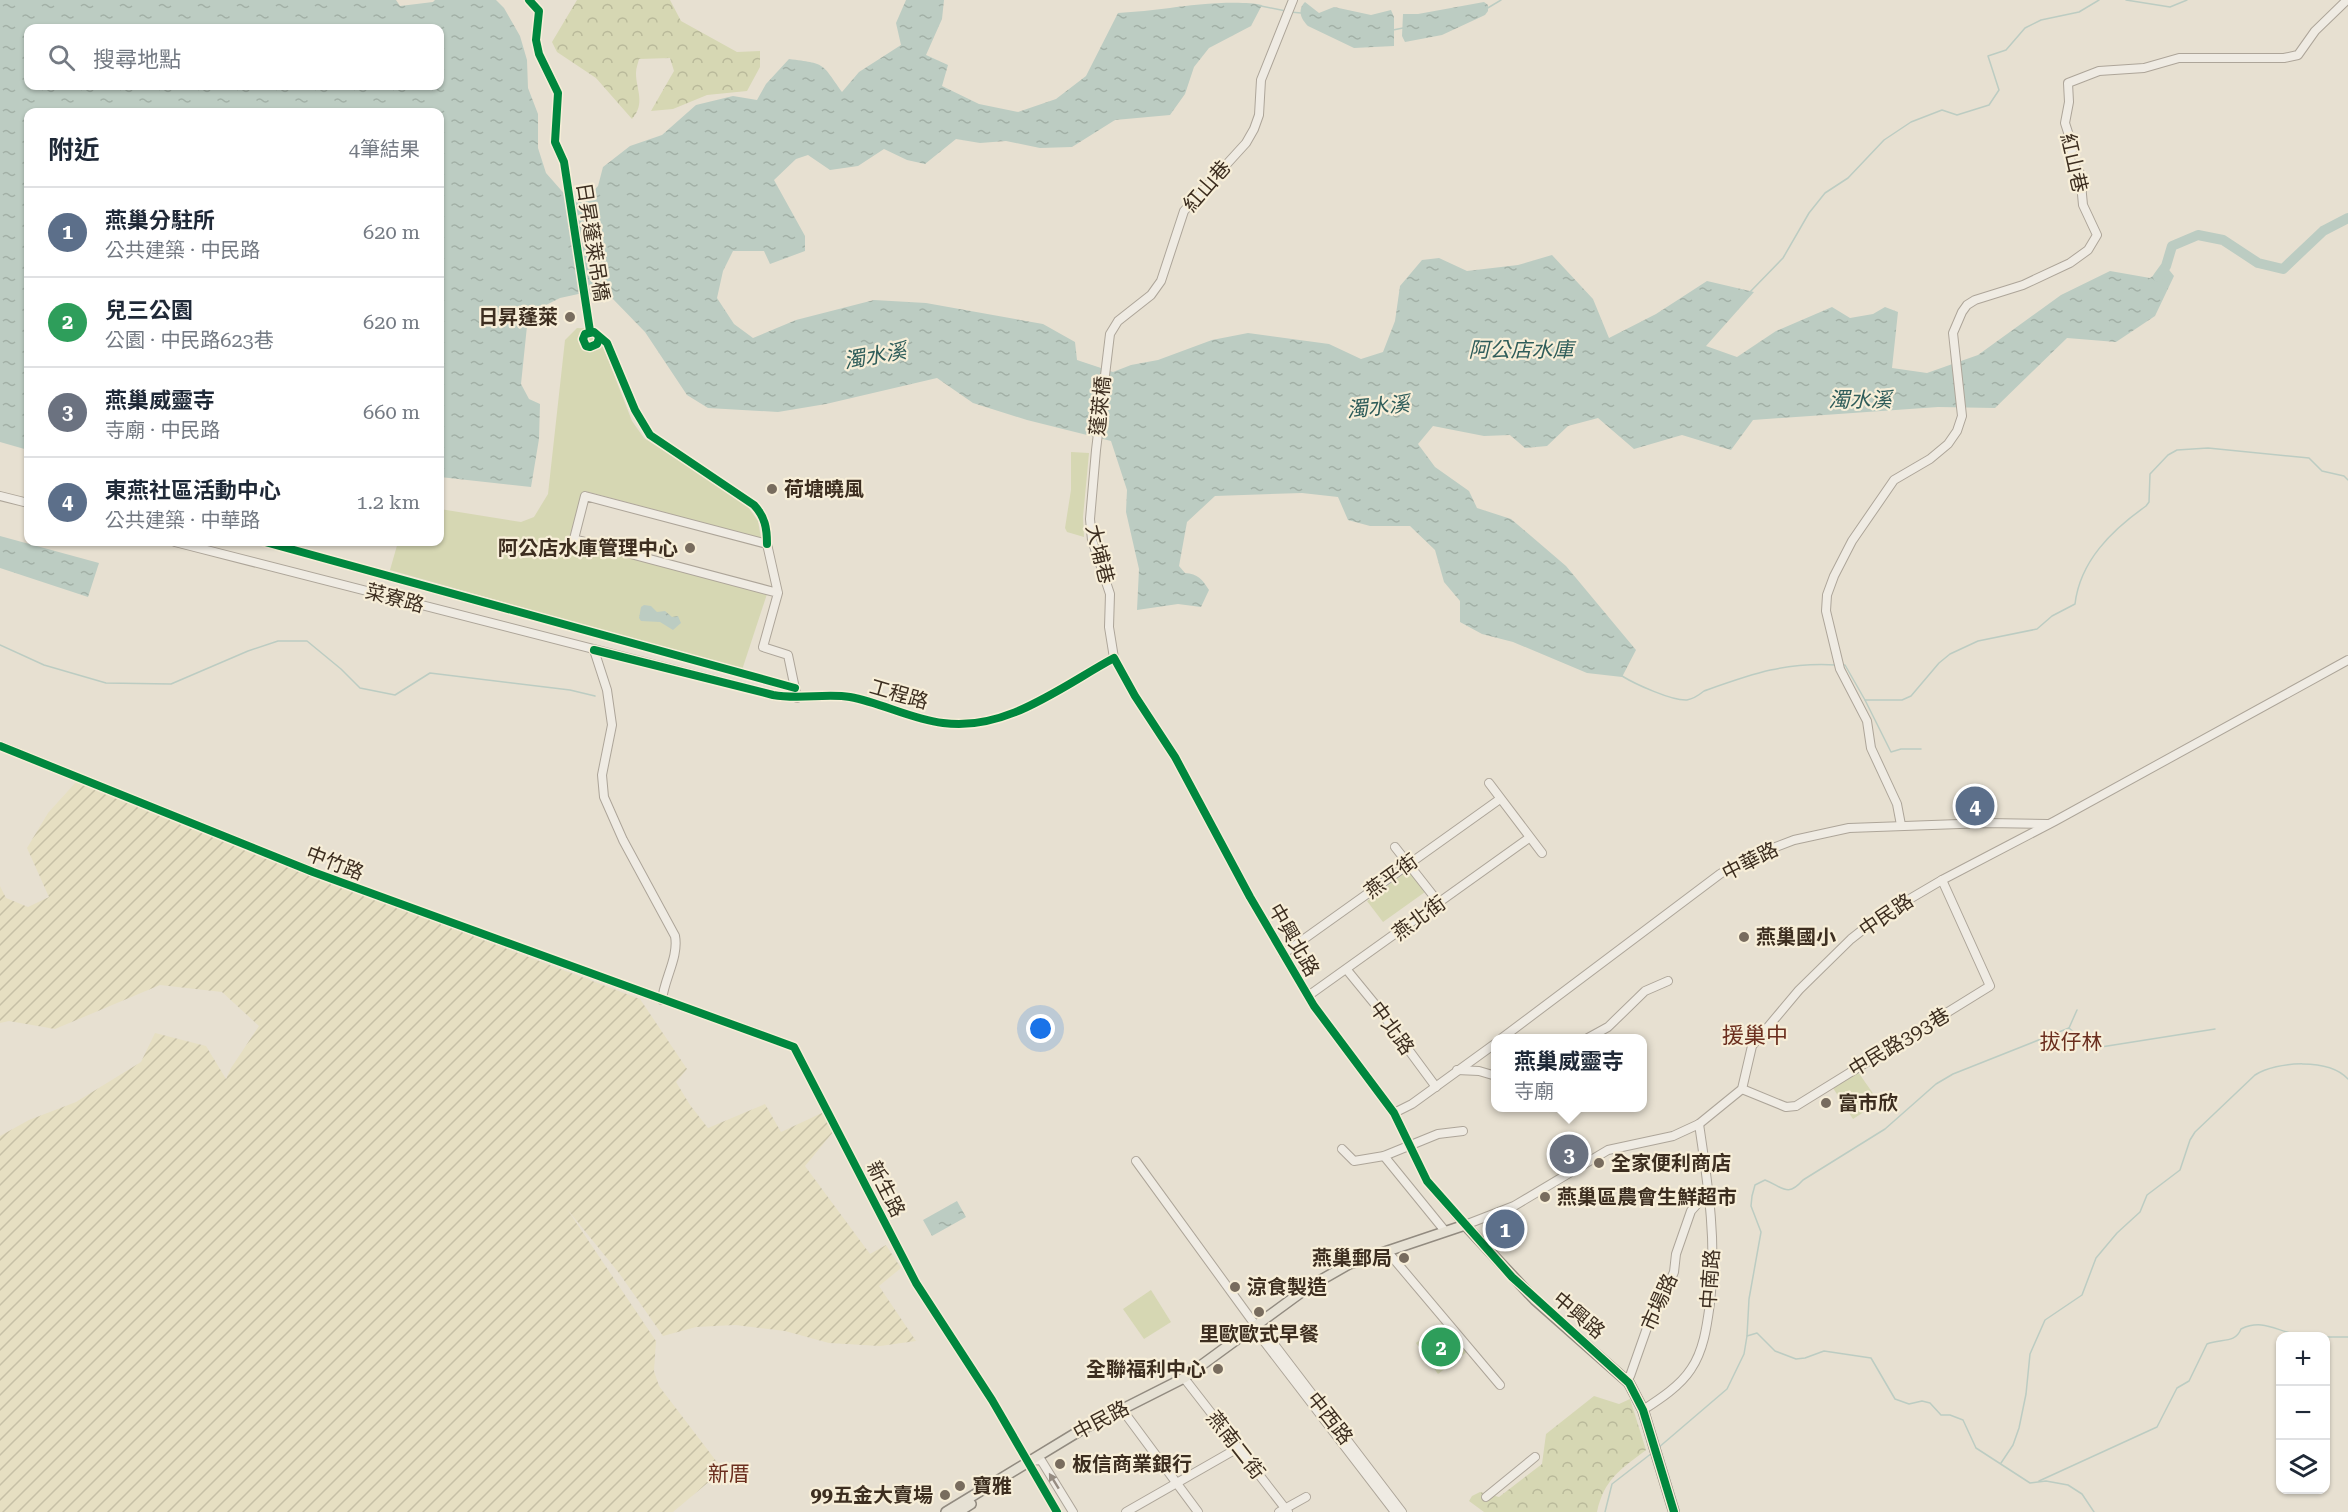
<!DOCTYPE html>
<html lang="zh-TW">
<head>
<meta charset="utf-8">
<style>
	body { margin:0; font-family:"Roboto Serif","Noto Sans TC",serif; background:#f2f2f3; color:#1f2937 }
	.controls { position:absolute; right:18px; bottom:18px; display:grid; overflow:hidden; border-radius:12px; box-shadow:0 2px 4px #0004 }
	.controls button { width:54px; height:54px; display:grid; place-items:center; padding:0; border:0; border-bottom:2px solid #e0e1e3; background:#fff; color:#1f2937; font:30px sans-serif }
	.you { position:absolute; left:1041px; top:1029px; width:21px; height:21px; margin:-15px; border:4px solid #fff; border-radius:50%; background:#1a73e8; box-shadow:0 0 0 9px #1a73e833 }
	.badge { display:grid; place-items:center; width:39px; height:39px; border-radius:50%; background:#db2777; color:#fff; font-size:20px; font-weight:700 }
	.pin { position:absolute; translate:-50% -50%; border:3px solid #fff; box-shadow:0 2px 6px #0006 }
	.popup { position:absolute; left:1491px; top:1034px; width:156px; height:78px; box-sizing:border-box; display:grid; place-content:center; border-radius:12px; background:#fff; filter:drop-shadow(0 2px 4px #0005); font-size:20px; white-space:nowrap; color:#747a83 }
	.popup b { font-size:22px; color:#1f2937 }
	.popup::after { content:''; position:absolute; left:50%; top:100%; margin-left:-12px; border:12px solid transparent; border-top-color:#fff }
	.list { margin:0; padding:0; list-style:none }
	h2 { display:flex; justify-content:space-between; align-items:center; height:78px; margin:0; padding:0 24px; font-size:26px }
	h2 small { font-size:20px; font-weight:400; color:#747a83 }
	.list li { display:grid; grid-template-columns:39px 1fr auto; gap:18px; align-items:center; box-sizing:border-box; height:90px; padding:0 24px; border-top:2px solid #e0e1e3 }
	.list b { display:block; font-size:22px; white-space:nowrap }
	.list p { margin:0; font-size:20px; white-space:nowrap; color:#747a83 }
	.list em { font-size:20px; font-style:normal; color:#747a83 }
	.icon { flex:none; width:33px; height:33px; fill:none; stroke:currentColor; stroke-width:2; stroke-linecap:round; stroke-linejoin:round }
	.map { position:relative; flex:none; width:2348px; height:1512px; overflow:hidden }
	.search { position:absolute; background:#fff; box-shadow:0 2px 4px #0004; left:24px; top:24px; width:420px; height:66px; display:flex; align-items:center; gap:15px; box-sizing:border-box; padding:0 21px; border-radius:12px; color:#747a83; font-size:22px }
	.panel { position:absolute; background:#fff; box-shadow:0 2px 4px #0004; left:24px; top:108px; width:420px; height:438px; border-radius:12px }
	.map>svg:first-child { display:block }
	.farmland { fill:url(#farmland-furrows) }
	.forest { fill:url(#forest-crowns) }
	.park { fill:#d6d7b3 }
	.water { fill:url(#water-ripples); fill-rule:evenodd }
	.lines { fill:none; stroke-linecap:round; stroke-linejoin:round }
	.stream { stroke:#bcccc2; stroke-width:1.5 }
	.river { stroke:#bcccc2; stroke-width:10 }
	.minor-casing { stroke:#ada599; stroke-width:10 }
	.major-casing { stroke:#928b80; stroke-width:12 }
	.minor { stroke:#efebe3; stroke-width:8 }
	.major { stroke:#e6e1d4; stroke-width:9 }
	.cycleway-casing { stroke:#f7eed8; stroke-width:11 }
	.cycleway { stroke:#00873e; stroke-width:8 }
	.oneway { fill:#968c82 }
	.poi-dot { fill:#786c5e; stroke:#f7eed8; stroke-width:2 }
	.labels { text-anchor:middle; stroke-width:4.5; stroke-linejoin:round; paint-order:stroke }
	.street-label { font-size:20px; fill:#3d2e20; stroke:#f7eed8 }
	.poi-label { font-size:20px; font-weight:bold; fill:#3d2e20; stroke:#f7eed8; text-anchor:start }
	.water-label { font-size:21px; font-style:italic; fill:#2f5d5a; stroke:#f7eed8 }
	.neighbourhood-label { font-size:21px; fill:#6b2e1e; stroke:#f7eed8 }
	.quarter-label { font-size:22px; fill:#6b2e1e; stroke:#f7eed8 }
</style>
</head>
<body>
<div class="map">
<svg width="2348" height="1512" viewBox="0 0 2348 1512">
	<defs>
		<pattern id="farmland-furrows" width="10" height="10" patternUnits="userSpaceOnUse" patternTransform="scale(1.5)"><rect width="10" height="10" fill="#e6dfc2"/><path d="M-1 1l2-2M0 10L10 0M9 11l2-2" fill="none" stroke="#c6c0a6"/></pattern>
		<pattern id="forest-crowns" width="20" height="18" patternUnits="userSpaceOnUse" patternTransform="scale(1.5)"><rect width="20" height="18" fill="#d6d7b3"/><path d="M2 6a3 3 0 1 1 6 0M12 15a3 3 0 1 1 6 0" fill="none" stroke="#b9b99a"/></pattern>
		<pattern id="water-ripples" width="26" height="14" patternUnits="userSpaceOnUse" patternTransform="scale(1.5)"><rect width="26" height="14" fill="#bcccc2"/><path d="M2 4q2-2 4 0t4 0M15 11q2-2 4 0t4 0" fill="none" stroke="#a2b0a6"/></pattern>
	</defs>
	<rect width="100%" height="100%" fill="#e7e0d1"/>
	<polygon class="farmland" points="76,782 265,858 640,999 687,1069 676,1082 690,1105 708,1128 765,1104 781,1132 824,1112 833,1132 805,1166 870,1254 886,1245 901,1268 879,1286 916,1341 880,1346 829,1343 785,1331 735,1325 696,1327 663,1336 619,1273 567,1209 656,1341 654,1371 659,1386 723,1470 673,1512 0,1512 0,1136 29,1120 76,1102 141,1062 155,1033 206,1046 226,1079 231,1068 259,1026 222,992 160,985 55,1029 9,1021 0,1023 0,886 6,898 28,907 49,897 27,848 48,813"/>
	<g class="forest">
		<path d="M 577,0 L 670,0 L 681,21 L 737,52 L 760,51 L 760,67 L 747,91 L 707,95 L 673,109 L 651,111 L 674,71 L 670,58 L 639,59 C 638,63 636,68 636,73 C 636,90 646,103 632,119 L 596,78 L 557,52 L 552,42 Z"/>
		<path d="M 1594,1396 L 1619,1404 L 1630,1399 L 1646,1450 C 1621,1469 1604,1479 1597,1512 L 1484,1512 L 1469,1501 L 1472,1496 L 1480,1492 L 1499,1497 L 1542,1464 L 1546,1434 Z"/>
	</g>
	<g class="park">
		<polygon points="577,328 594,329 604,349 632,421 644,438 746,504 758,521 761,538 585,491 571,543 767,594 742,670 390,570 398,542 440,542 440,509 521,522 534,517 548,494 565,340"/>
		<polygon points="1071,452 1089,453 1083,517 1084,537 1067,532 1065,528 1071,490"/>
		<polygon points="1406,872 1410,873 1425,892 1383,922 1367,901"/>
		<polygon points="1858,1072 1879,1102 1853,1119 1833,1088"/>
		<polygon points="1151,1290 1171,1322 1144,1339 1123,1309"/>
		<polygon points="1443,1322 1468,1351 1438,1374 1416,1343"/>
	</g>
	<g class="water">
		<path d="M 0,0 L 396,0 L 400,6 L 433,2 L 435,0 L 496,0 L 504,8 L 520,36 L 527,60 L 528,88 L 538,114 L 538,148 L 546,173 L 568,198 L 584,201 L 598,186 L 603,167 L 630,146 L 662,135 L 696,105 L 733,96 L 757,100 L 766,84 L 789,59 C 826,64 821,62 842,92 L 859,72 L 901,45 L 896,23 L 906,0 L 944,0 L 942,19 L 926,55 L 948,65 L 942,86 L 979,104 L 1018,112 L 1056,99 L 1086,76 L 1118,13 C 1135,12 1153,10 1170,8 C 1193,4 1242,0 1262,5 L 1251,26 L 1209,48 L 1194,67 L 1185,94 L 1170,115 L 1115,120 L 1072,147 L 1040,148 L 1006,141 L 980,143 L 956,139 L 925,164 L 907,160 L 884,149 L 858,166 L 830,170 L 808,155 L 796,159 L 774,180 L 805,236 L 805,251 L 770,264 L 764,251 L 733,251 L 723,271 L 717,298 L 734,324 L 753,338 L 796,320 L 874,300 L 926,303 L 1043,324 L 1075,342 L 1077,360 L 1113,372 L 1131,365 L 1158,360 L 1212,340 L 1248,333 L 1329,344 L 1361,359 L 1383,352 L 1395,321 L 1400,286 L 1422,260 L 1439,258 L 1467,271 L 1518,265 L 1552,255 L 1593,299 L 1609,338 L 1656,314 L 1707,281 L 1754,292 L 1706,346 L 1737,357 L 1776,331 L 1832,307 L 1850,318 L 1873,314 L 1885,307 L 1898,312 L 1892,368 L 1927,373 L 1978,355 L 2061,295 L 2110,271 L 2150,278 L 2166,266 L 2174,276 L 2155,316 L 2116,342 L 2067,338 L 1995,408 L 1938,407 L 1753,420 L 1731,450 L 1682,435 L 1634,449 L 1598,418 L 1568,426 L 1547,446 L 1525,448 L 1510,435 L 1484,436 L 1433,426 L 1418,444 L 1435,467 L 1469,491 L 1477,508 L 1511,519 L 1566,566 L 1636,650 L 1622,677 L 1587,673 L 1513,642 L 1482,634 L 1460,622 L 1460,601 L 1444,582 L 1435,550 L 1410,526 L 1370,526 L 1348,520 L 1338,497 L 1302,493 L 1215,496 L 1187,522 L 1179,566 L 1185,573 C 1198,574 1202,579 1209,590 L 1201,607 L 1178,604 L 1137,610 L 1139,569 L 1126,512 L 1127,490 L 1111,441 L 1027,420 L 973,403 L 937,378 L 826,404 L 778,412 L 708,408 L 687,395 L 645,332 L 611,297 L 583,293 L 560,298 L 540,308 L 527,326 L 521,384 L 529,399 L 540,404 L 539,439 L 531,487 L 440,477 L 440,112 L 28,112 L 28,450 L 0,442 ZM 28,28 L 440,28 L 440,86 L 28,86 Z"/>
		<path d="M 1305,2 L 1319,13 L 1334,7 L 1371,15 L 1391,10 L 1394,17 L 1394,46 L 1354,48 L 1308,26 C 1301,19 1297,10 1305,2 Z"/>
		<polygon points="1484,2 1488,5 1488,11 1485,15 1442,35 1405,42 1402,36 1403,14 1418,14"/>
		<polygon points="0,536 99,563 88,597 0,568"/>
		<polygon points="644,605 651,606 657,612 665,611 672,617 678,616 681,623 673,630 660,622 641,621 639,618 641,607"/>
		<polygon points="957,1201 966,1217 932,1236 923,1220"/>
	</g>
	<g class="lines">
		<g class="stream">
			<polyline points="2126,0 2170,7 2187,0"/>
			<polyline points="1261,6 1286,11"/>
			<polyline points="1486,9 1501,0"/>
			<polyline points="1290,12 1301,13"/>
			<polyline points="1393,30 1403,28"/>
			<polyline points="1749,293 1783,258 1809,213 1825,193 1848,178 1884,140 1911,122 1942,110 1957,115 1989,105 1999,90 1988,56 2006,50 2025,28 2041,20 2079,12 2099,0"/>
			<polyline points="0,645 44,665 106,683 171,684 248,651 278,641 307,641 341,669 360,688 395,695 430,673 570,690 595,696"/>
			<path d="M 1841,665 L 1845,665 L 1865,700 L 1902,700 L 1911,696 L 1939,663 L 1950,654 L 1978,641 L 2037,629 L 2052,616 L 2075,604 C 2080,561 2112,530 2146,506 L 2149,502 L 2150,474 L 2168,455 L 2177,450 L 2208,448 L 2309,458 L 2322,471 L 2344,476 L 2348,480"/>
			<path d="M 1622,676 C 1635,684 1672,701 1687,700 C 1693,699 1699,695 1704,691 C 1752,674 1784,662 1836,665"/>
			<polyline points="1865,700 1891,752 1901,749 1921,749"/>
			<polyline points="2069,1028 2077,1010"/>
			<path d="M 1747,1336 L 1749,1299 L 1761,1232 L 1751,1206 L 1752,1196 L 1755,1185 L 1765,1180 C 1783,1187 1787,1198 1803,1180 L 1885,1129 L 1936,1084 L 1953,1074 L 2069,1028 L 2088,1044 L 2101,1047 L 2215,1029"/>
			<polyline points="1658,1448 1727,1389 1744,1354 1747,1336 1757,1333 1775,1351 1796,1359 1805,1358 1824,1351 1871,1358 1895,1399 1909,1404 1922,1401 1930,1403 1941,1415 1950,1415 1963,1420 1976,1448 2030,1483 2046,1481 2068,1485 2082,1494 2094,1512"/>
			<path d="M 2001,1463 L 2013,1445 L 2019,1428 L 2026,1394 L 2030,1354 L 2045,1320 L 2082,1295 L 2096,1258 L 2117,1233 L 2140,1212 L 2147,1195 L 2180,1170 L 2190,1140 L 2195,1132 L 2255,1075 C 2277,1061 2329,1058 2348,1079"/>
			<path d="M 2039,1481 L 2157,1427 L 2177,1388 L 2189,1381 L 2207,1344 C 2221,1338 2235,1344 2241,1329 C 2264,1318 2277,1332 2300,1335 C 2315,1338 2333,1337 2348,1337"/>
			<polyline points="1605,1512 1612,1484 1652,1453"/>
		</g>
		<polyline class="river" points="2158,277 2166,266 2172,246 2198,235 2223,240 2258,263 2283,269 2323,231 2348,218"/>
		<g class="minor-casing">
			<g id="minor">
				<polyline points="1293,0 1261,80 1259,115 1254,129 1246,143 1184,211 1161,281 1151,295 1118,321 1110,334 1096,450 1090,519 1092,540 1110,594 1109,627 1114,658 1135,696 1175,757 1250,897 1314,1006 1394,1113 1427,1181 1465,1225 1514,1206 1608,1150 1673,1136 1699,1124 1742,1089 1752,1046 1799,990 1851,939 1879,917 1942,880 2055,821 2348,660"/>
				<polyline points="0,496 28,503"/>
				<path d="M 175,542 L 773,695 C 799,700 825,693 850,697 C 882,703 911,719 943,723 C 1006,732 1062,686 1114,658"/>
				<polyline points="778,593 574,539 585,496 767,544 778,593 763,647 788,655 797,698"/>
				<path d="M 594,650 L 607,690 L 612,725 L 602,775 L 604,797 L 623,840 L 675,936 C 679,957 664,979 662,1000"/>
				<polyline points="0,746 313,872 794,1047 916,1283 992,1400 1057,1512"/>
				<polyline points="1489,783 1542,853"/>
				<polyline points="1901,825 1897,804 1871,748 1867,721 1840,669 1826,611 1827,595 1834,576 1852,541 1894,480 1930,459 1948,444 1957,431 1962,416 1953,333 1962,312 1967,305 1975,300 2023,285 2070,263 2088,250 2097,235 2083,205 2080,173 2069,159 2073,148 2065,123 2069,102 2068,83 2099,71 2144,68 2179,58 2284,58 2298,55 2315,31 2347,0"/>
				<polyline points="1395,847 1439,903"/>
				<polyline points="1283,954 1500,799"/>
				<polyline points="1347,970 1374,1003 1436,1087"/>
				<polyline points="1308,996 1529,838"/>
				<polyline points="1502,1038 1720,874 1747,858 1794,840 1849,828 1987,823 2048,824"/>
				<polyline points="1588,1038 1608,1027 1645,991 1668,981"/>
				<polyline points="1457,1070 1479,1071 1496,1076"/>
				<polyline points="1742,1089 1786,1107 1796,1106 1990,986 1942,880"/>
				<polyline points="1394,1113 1412,1104 1496,1043"/>
				<polyline points="1342,1149 1354,1161 1384,1156 1438,1134 1463,1131"/>
				<polyline points="1384,1156 1445,1231"/>
				<polyline points="1136,1161 1256,1326 1263,1340 1395,1512"/>
				<polyline points="1387,1251 1500,1385"/>
				<polyline points="1260,1329 1267,1335 1402,1512"/>
				<polyline points="1184,1378 1288,1512"/>
				<polyline points="1625,1378 1630,1376 1654,1308 1665,1292 1674,1272 1676,1254 1691,1211 1699,1202 1710,1198"/>
				<polyline points="1121,1408 1198,1512"/>
				<path d="M 1643,1410 C 1660,1399 1680,1386 1691,1369 C 1704,1350 1707,1325 1710,1303 C 1717,1241 1708,1185 1699,1124"/>
				<polyline points="1030,1461 1041,1460 1073,1512"/>
				<polyline points="1486,1497 1535,1457"/>
				<polyline points="1126,1512 1238,1448"/>
				<polyline points="1279,1512 1306,1497"/>
			</g>
		</g>
		<g class="major-casing">
			<g id="major">
				<polyline points="946,1512 1081,1430 1184,1378 1307,1288 1349,1264 1465,1225 1535,1300 1629,1383 1643,1410 1674,1512"/>
				<polyline points="958,1512 971,1504"/>
			</g>
		</g>
		<use href="#minor" class="minor"/>
		<use href="#major" class="major"/>
		<g class="cycleway-casing">
			<g id="cycleway">
				<polyline points="529,0 539,11 536,40 539,54 558,93 555,142 564,162 590,331"/>
				<path d="M 599,338 L 597,344 L 590,347 L 586,346 L 583,339 L 585,334 L 594,332 L 607,343 L 635,410 L 650,435 L 754,505 C 765,517 767,528 767,544"/>
				<polyline points="265,542 795,688"/>
				<path d="M 594,650 L 773,695 C 799,700 825,693 850,697 C 882,703 911,719 943,723 C 1006,732 1062,686 1114,658 L 1135,696 L 1175,757 L 1250,897 L 1314,1006 L 1394,1113 L 1427,1181 L 1512,1277 L 1629,1383 L 1643,1410 L 1674,1512"/>
				<polyline points="0,746 313,872 794,1047 916,1283 992,1400 1057,1512"/>
			</g>
		</g>
		<use href="#cycleway" class="cycleway"/>
	</g>
	<defs><path id="oneway-solid" d="M-6-.8H1V-3.2L6.5 0L1 3.2V.8H-6Z" transform="scale(1.5)"/></defs>
	<use class="oneway" href="#oneway-solid" transform="translate(1054 1481) rotate(-122)"/>
	<g class="poi-dot">
		<circle cx="570" cy="317" r="6"/>
		<circle cx="772" cy="489" r="6"/>
		<circle cx="690" cy="548" r="6"/>
		<circle cx="1744" cy="937" r="6"/>
		<circle cx="1826" cy="1103" r="6"/>
		<circle cx="1599" cy="1163" r="6"/>
		<circle cx="1545" cy="1197" r="6"/>
		<circle cx="1404" cy="1258" r="6"/>
		<circle cx="1235" cy="1287" r="6"/>
		<circle cx="1259" cy="1312" r="6"/>
		<circle cx="1218" cy="1369" r="6"/>
		<circle cx="1060" cy="1464" r="6"/>
		<circle cx="960" cy="1486" r="6"/>
		<circle cx="945" cy="1495" r="6"/>
	</g>
	<g class="labels">
		<g class="street-label">
			<text transform="translate(2074 163) rotate(77)" y="7">紅山巷</text>
			<text transform="translate(1207 186) rotate(-49)" y="7">紅山巷</text>
			<text transform="translate(593 242) rotate(81)" y="7">日昇蓬萊吊橋</text>
			<text transform="translate(1100 406) rotate(-84)" y="7">蓬萊橋</text>
			<text transform="translate(1100 554) rotate(76)" y="7">大埔巷</text>
			<text transform="translate(395 598) rotate(15)" y="7">菜寮路</text>
			<text transform="translate(899 694) rotate(16)" y="7">工程路</text>
			<text transform="translate(1750 861) rotate(-27)" y="7">中華路</text>
			<text transform="translate(335 863) rotate(21)" y="7">中竹路</text>
			<text transform="translate(1391 876) rotate(-36)" y="7">燕平街</text>
			<text transform="translate(1886 915) rotate(-34)" y="7">中民路</text>
			<text transform="translate(1419 918) rotate(-36)" y="7">燕北街</text>
			<text transform="translate(1294 940) rotate(60)" y="7">中興北路</text>
			<text transform="translate(1392 1028) rotate(54)" y="7">中北路</text>
			<text transform="translate(1899 1042) rotate(-31)" y="7">中民路393巷</text>
			<text transform="translate(886 1189) rotate(63)" y="7">新生路</text>
			<text transform="translate(1710 1279) rotate(-86)" y="7">中南路</text>
			<text transform="translate(1659 1302) rotate(-66)" y="7">市場路</text>
			<text transform="translate(1579 1315) rotate(40)" y="7">中興路</text>
			<text transform="translate(1330 1418) rotate(52)" y="7">中西路</text>
			<text transform="translate(1101 1420) rotate(-28)" y="7">中民路</text>
			<text transform="translate(1236 1445) rotate(52)" y="7">燕南二街</text>
		</g>
		<g class="poi-label">
			<text x="558" y="324" text-anchor="end">日昇蓬萊</text>
			<text x="784" y="496">荷塘曉風</text>
			<text x="678" y="555" text-anchor="end">阿公店水庫管理中心</text>
			<text x="1756" y="944">燕巢國小</text>
			<text x="1838" y="1110">富市欣</text>
			<text x="1611" y="1170">全家便利商店</text>
			<text x="1557" y="1204">燕巢區農會生鮮超市</text>
			<text x="1392" y="1265" text-anchor="end">燕巢郵局</text>
			<text x="1247" y="1294">涼食製造</text>
			<text x="1259" y="1341" text-anchor="middle">里歐歐式早餐</text>
			<text x="1206" y="1376" text-anchor="end">全聯福利中心</text>
			<text x="1072" y="1471">板信商業銀行</text>
			<text x="972" y="1493">寶雅</text>
			<text x="933" y="1502" text-anchor="end">99五金大賣場</text>
		</g>
		<g class="water-label">
			<text x="1521" y="357">阿公店水庫</text>
			<text transform="translate(875 356) rotate(-10)" y="7">濁水溪</text>
			<text x="1860" y="407">濁水溪</text>
			<text transform="translate(1378 407) rotate(-6)" y="7">濁水溪</text>
		</g>
		<g class="neighbourhood-label">
			<text x="2071" y="1049">拔仔林</text>
			<text x="729" y="1481">新厝</text>
		</g>
		<g class="quarter-label">
			<text x="1755" y="1043">援巢中</text>
		</g>
	</g>
</svg>
<div class="controls">
<button>+</button>
<button>−</button>
<button><svg class="icon" aria-label="layers" viewBox="0 0 24 24"><path d="M12 4l9 5-9 5-9-5zM3 14l9 5 9-5"/></svg></button>
</div>
<div class="you"></div>
<div class="pin badge" style="left:1505px;top:1229px;background:#5c6f8a">1</div>
<div class="pin badge" style="left:1441px;top:1347px;background:#2e9e5b">2</div>
<div class="pin badge" style="left:1569px;top:1154px;background:#6b7280">3</div>
<div class="popup"><b>燕巢威靈寺</b>寺廟</div>
<div class="pin badge" style="left:1975px;top:806px;background:#5c6f8a">4</div>
<div class="search"><svg class="icon" aria-label="search" viewBox="0 0 24 24"><circle cx="10" cy="10" r="6"/><path d="M15 15l6 6"/></svg>搜尋地點</div>
<section class="panel">
<h2>附近<small>4筆結果</small></h2>
<ul class="list">
<li><span class="badge" style="background:#5c6f8a">1</span><div><b>燕巢分駐所</b><p>公共建築 · 中民路</p></div><em>620 m</em></li>
<li><span class="badge" style="background:#2e9e5b">2</span><div><b>兒三公園</b><p>公園 · 中民路623巷</p></div><em>620 m</em></li>
<li><span class="badge" style="background:#6b7280">3</span><div><b>燕巢威靈寺</b><p>寺廟 · 中民路</p></div><em>660 m</em></li>
<li><span class="badge" style="background:#5c6f8a">4</span><div><b>東燕社區活動中心</b><p>公共建築 · 中華路</p></div><em>1.2 km</em></li>
</ul>
</section>
</div>
</body>
</html>
